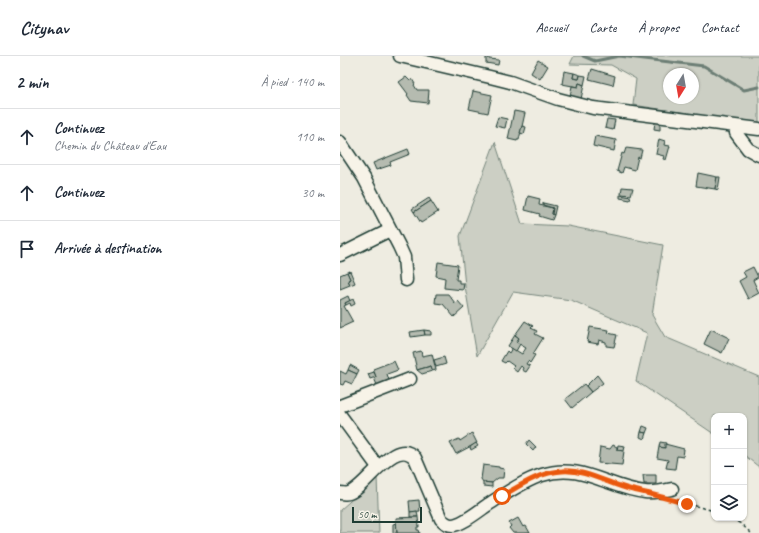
<!DOCTYPE html>
<html lang="fr">
<head>
<meta charset="utf-8">
<style>
	body { margin:0; font-family:Caveat,sans-serif; background:#f2f2f3; color:#1f2937 }
	.controls { position:absolute; right:12px; bottom:12px; display:grid; overflow:hidden; border-radius:8px; box-shadow:0 1px 3px #0004 }
	.controls button { width:36px; height:36px; display:grid; place-items:center; padding:0; border:0; border-bottom:1px solid #e0e1e3; background:#fff; color:#1f2937; font:20px sans-serif }
	.compass { position:absolute; left:323px; top:12px; width:36px; height:36px; border-radius:50%; background:#fff; box-shadow:0 1px 3px #0004; rotate:191deg }
	.scale { position:absolute; left:12px; bottom:10px; width:70px; box-sizing:border-box; padding-left:4px; border:2px solid #1f3d34; border-top:0; font-size:11px; line-height:14px; white-space:nowrap; color:#1f3d34; -webkit-text-stroke:3px #f7f3e8; paint-order:stroke }
	.stop { position:absolute; width:12px; height:12px; margin:-9px; border:3px solid #ea580c; border-radius:50%; background:#fff }
	.stop.end { background:#ea580c; border-color:#fff; box-shadow:0 1px 4px #0008 }
	.list { margin:0; padding:0; list-style:none }
	h2 { display:flex; justify-content:space-between; align-items:center; height:52px; margin:0; padding:0 16px; font-size:17px }
	h2 small { font-size:13px; font-weight:400; color:#747a83 }
	.list li { display:grid; grid-template-columns:26px 1fr auto; gap:12px; align-items:center; box-sizing:border-box; height:56px; padding:0 16px; border-top:1px solid #e0e1e3 }
	.list b { display:block; font-size:15px; white-space:nowrap }
	.list p { margin:0; font-size:13px; white-space:nowrap; color:#747a83 }
	.list em { font-size:13px; font-style:normal; color:#747a83 }
	.icon { flex:none; width:22px; height:22px; fill:none; stroke:currentColor; stroke-width:2; stroke-linecap:round; stroke-linejoin:round }
	.map { position:relative; flex:none; width:419px; height:477px; overflow:hidden }
	header { display:flex; align-items:center; gap:24px; box-sizing:border-box; height:56px; padding:0 20px; background:#fff; border-bottom:1px solid #e0e1e3 }
	header strong { font-size:19px }
	nav { display:flex; gap:22px; margin-inline-start:auto; font-size:14px }
	main { display:flex }
	aside { flex:1; background:#fff }
	.map>svg:first-child { display:block }
	.green { fill:#cccfc4; stroke:#76867c; fill-rule:evenodd }
	.lines { fill:none; stroke-linecap:round; stroke-linejoin:round }
	.stream { stroke:#6c7e74; stroke-width:3 }
	.building { fill:#b5bbb0; stroke:#1f3d34 }
	.minor-casing { stroke:#1f3d34; stroke-width:15 }
	.path { stroke:#1f3d34; stroke-width:1.5; stroke-dasharray:4 3; stroke-linecap:butt }
	.minor { stroke:#f7f3e8; stroke-width:12 }
	.route { stroke:#ea580c; stroke-width:5 }
</style>
</head>
<body>
<header>
<strong>Citynav</strong>
<nav><a>Accueil</a><a>Carte</a><a>À propos</a><a>Contact</a></nav>
</header>
<main>
<aside>
<h2>2 min<small>À pied · 140 m</small></h2>
<ul class="list">
<li><svg class="icon" aria-label="ahead" viewBox="0 0 24 24"><path d="M12 20V5M6 11l6-6 6 6"/></svg><div><b>Continuez</b><p>Chemin du Château d'Eau</p></div><em>110 m</em></li>
<li><svg class="icon" aria-label="ahead" viewBox="0 0 24 24"><path d="M12 20V5M6 11l6-6 6 6"/></svg><div><b>Continuez</b></div><em>30 m</em></li>
<li><svg class="icon" aria-label="arrive" viewBox="0 0 24 24"><path d="M6 21V4h12l-3 4 3 4H6"/></svg><div><b>Arrivée à destination</b></div></li>
</ul>
</aside>
<div class="map">
<svg width="419" height="477" viewBox="0 0 419 477">
	<rect width="100%" height="100%" fill="#eeece1"/>
	<filter id="ink" filterUnits="userSpaceOnUse"><feTurbulence type="fractalNoise" baseFrequency=".025" numOctaves="2"/><feDisplacementMap in="SourceGraphic" scale="8" xChannelSelector="R" yChannelSelector="G"/><feConvolveMatrix kernelMatrix="1 2 1 2 8 2 1 2 1" color-interpolation-filters="sRGB"/></filter>
	<g filter="url(#ink)">
		<g class="green">
			<path d="M 234,0 L 419,0 L 419,68 L 293,49 L 296,23 L 271,9 L 230,8 ZM 329,18 L 353,18 L 353,42 L 329,42 Z"/>
			<polygon points="155,86 182,168 228,170 323,189 312,259 325,281 419,321 419,411 404,399 404,360 374,360 374,378 296,325 307,277 231,244 173,236 137,300 125,230 120,180"/>
			<polygon points="37,421 39,477 0,477 0,454"/>
		</g>
		<g class="lines">
			<polyline class="stream" points="243,0 255,5 279,0 364,10 404,34 419,31"/>
		</g>
		<g class="building">
			<polygon points="146,1 149,2 149,3 159,4 158,9 146,7"/>
			<polygon points="198,4 208,10 200,23 191,17"/>
			<polygon points="252,13 275,20 273,29 249,23"/>
			<polygon points="224,15 234,17 233,22 239,23 240,19 246,20 244,29 239,27 238,31 222,28"/>
			<polygon points="234,17 240,19 239,23 233,22"/>
			<polygon points="66,21 70,25 72,23 75,28 74,29 77,34 89,34 88,47 71,45 67,39 68,38 59,26"/>
			<polygon points="239,27 244,29 241,43 230,40 232,30 238,31"/>
			<polygon points="133,35 152,39 148,57 129,53"/>
			<polygon points="174,55 185,57 179,84 177,84 177,85 168,83"/>
			<polygon points="158,61 167,63 165,72 155,70"/>
			<polygon points="267,63 275,64 273,74 265,72"/>
			<polygon points="315,66 320,67 320,74 314,73"/>
			<polygon points="182,70 186,71 184,78 180,77"/>
			<polygon points="255,80 276,84 274,95 253,90"/>
			<polygon points="319,83 325,85 324,89 330,90 326,104 323,103 324,100 316,98"/>
			<polygon points="286,92 302,94 300,102 298,101 295,114 284,111 282,117 277,115 282,97 284,98"/>
			<polygon points="68,93 70,98 50,106 51,109 36,114 33,107"/>
			<polygon points="358,117 377,121 375,133 356,130"/>
			<polygon points="377,121 380,121 378,134 375,133"/>
			<polygon points="282,131 293,132 291,139 281,138"/>
			<polygon points="280,139 291,141 290,144 280,142"/>
			<polygon points="188,140 200,143 199,149 213,152 212,158 214,159 212,164 199,160 200,158 185,154"/>
			<polygon points="89,142 91,145 74,156 72,153"/>
			<polygon points="91,145 98,156 81,167 74,156"/>
			<polygon points="203,147 216,150 214,159 212,158 213,152 203,149"/>
			<polygon points="98,206 118,209 116,224 119,224 119,227 124,227 123,234 104,232 105,222 96,220"/>
			<polygon points="413,211 418,221 413,224 419,237 408,243 399,225 406,221 403,216"/>
			<polygon points="10,215 15,227 10,229 8,224 10,223 7,216"/>
			<polygon points="7,216 10,223 8,224 10,229 0,233 0,219"/>
			<polygon points="96,238 108,238 115,247 118,245 124,252 114,261 103,248 95,247"/>
			<polygon points="8,240 10,245 5,247 6,249 4,250 13,266 0,272 0,244"/>
			<polygon points="13,243 15,248 11,250 10,247 6,249 5,247"/>
			<polygon points="185,265 193,270 191,272 197,275 195,278 203,282 193,298 195,299 190,307 188,305 186,308 190,310 186,316 182,314 183,312 181,310 177,316 172,312 174,310 167,305 165,307 161,305 167,295 169,297 172,292 182,298 186,292 176,286 179,282 175,279"/>
			<polygon points="250,271 269,274 268,277 277,279 274,291 266,290 266,286 259,284 258,288 247,286"/>
			<polygon points="371,273 389,282 382,297 364,288"/>
			<polygon points="84,274 85,279 71,281 70,276"/>
			<polygon points="84,274 91,275 91,279 85,279"/>
			<polygon points="175,279 179,282 176,286 180,288 176,295 168,290"/>
			<polygon points="81,295 82,300 92,298 96,314 92,315 91,310 77,314 73,297"/>
			<polygon points="104,301 106,308 96,311 94,304"/>
			<polygon points="54,305 58,314 47,318 49,324 37,329 34,322 36,321 33,313"/>
			<polygon points="10,309 19,314 17,318 8,314"/>
			<polygon points="91,310 92,315 82,318 77,314"/>
			<polygon points="8,314 17,318 12,328 5,325 3,329 0,328 0,315 6,318"/>
			<polygon points="34,316 36,321 30,323 28,318"/>
			<polygon points="257,319 263,327 251,336 246,330"/>
			<polygon points="244,328 251,336 232,352 225,343"/>
			<polygon points="303,370 308,372 306,377 301,376"/>
			<polygon points="301,376 306,377 304,383 300,381"/>
			<polygon points="132,377 137,387 116,398 110,387 119,383 120,385"/>
			<polygon points="189,384 196,391 193,395 186,388"/>
			<polygon points="320,386 326,387 325,392 319,391"/>
			<polygon points="136,387 138,390 131,394 130,391"/>
			<polygon points="325,388 344,393 343,401 337,400 335,413 326,412 328,404 317,402 319,391 325,392"/>
			<polygon points="273,389 277,391 277,394 284,395 282,409 258,407 260,391 270,393"/>
			<polygon points="278,389 285,390 284,395 277,394"/>
			<polygon points="143,409 159,411 159,412 164,413 163,422 158,422 152,427 143,426 141,423"/>
			<polygon points="303,419 316,419 316,428 304,428"/>
			<polygon points="143,426 152,427 152,431 143,430"/>
			<polygon points="79,444 80,455 70,456 69,445"/>
			<polygon points="77,455 78,461 70,461 70,456"/>
			<polygon points="78,461 79,471 77,471 77,474 79,474 80,477 57,477 56,462"/>
			<polygon points="178,462 183,471 186,470 190,477 173,477 169,472 171,470 169,467"/>
			<polygon points="56,467 57,477 53,477 53,468"/>
		</g>
		<g class="lines">
			<g class="minor-casing">
				<g id="minor">
					<polyline points="60,0 150,21 170,26 218,43 253,52 419,73"/>
					<polyline points="397,71 396,77 408,93 419,99"/>
					<polyline points="0,86 24,122 59,190 64,201 66,224"/>
					<polyline points="0,199 50,174"/>
					<polyline points="0,350 70,323"/>
					<polyline points="0,359 38,411"/>
					<path d="M 0,437 C 3,437 6,438 9,437 C 27,431 55,379 75,402 L 101,463 C 104,466 107,469 112,469 C 122,469 140,454 149,448 C 165,438 183,425 202,419 C 241,406 268,432 305,436 C 314,437 323,435 332,433"/>
				</g>
			</g>
			<g class="path">
				<polyline points="334,444 374,455"/>
				<polyline points="391,462 401,468 411,477"/>
			</g>
			<use href="#minor" class="minor"/>
		</g>
	</g>
	<g class="lines" filter="url(#ink)">
		<path class="route" d="M 162,440 C 181,429 200,416 222,415 C 246,413 270,429 293,434 C 311,438 329,443 347,448"/>
	</g>
</svg>
<div class="controls">
<button>+</button>
<button>−</button>
<button><svg class="icon" aria-label="layers" viewBox="0 0 24 24"><path d="M12 4l9 5-9 5-9-5zM3 14l9 5 9-5"/></svg></button>
</div>
<svg class="compass" viewBox="-18 -18 36 36"><path d="M0-13l5 13h-10z" fill="#e53935"/><path d="M0 13l5-13h-10z" fill="#747a83"/></svg>
<div class="scale">50 m</div>
<div class="stop" style="left:162px;top:440px"></div>
<div class="stop end" style="left:347px;top:448px"></div>
</div>
</main>
</body>
</html>
